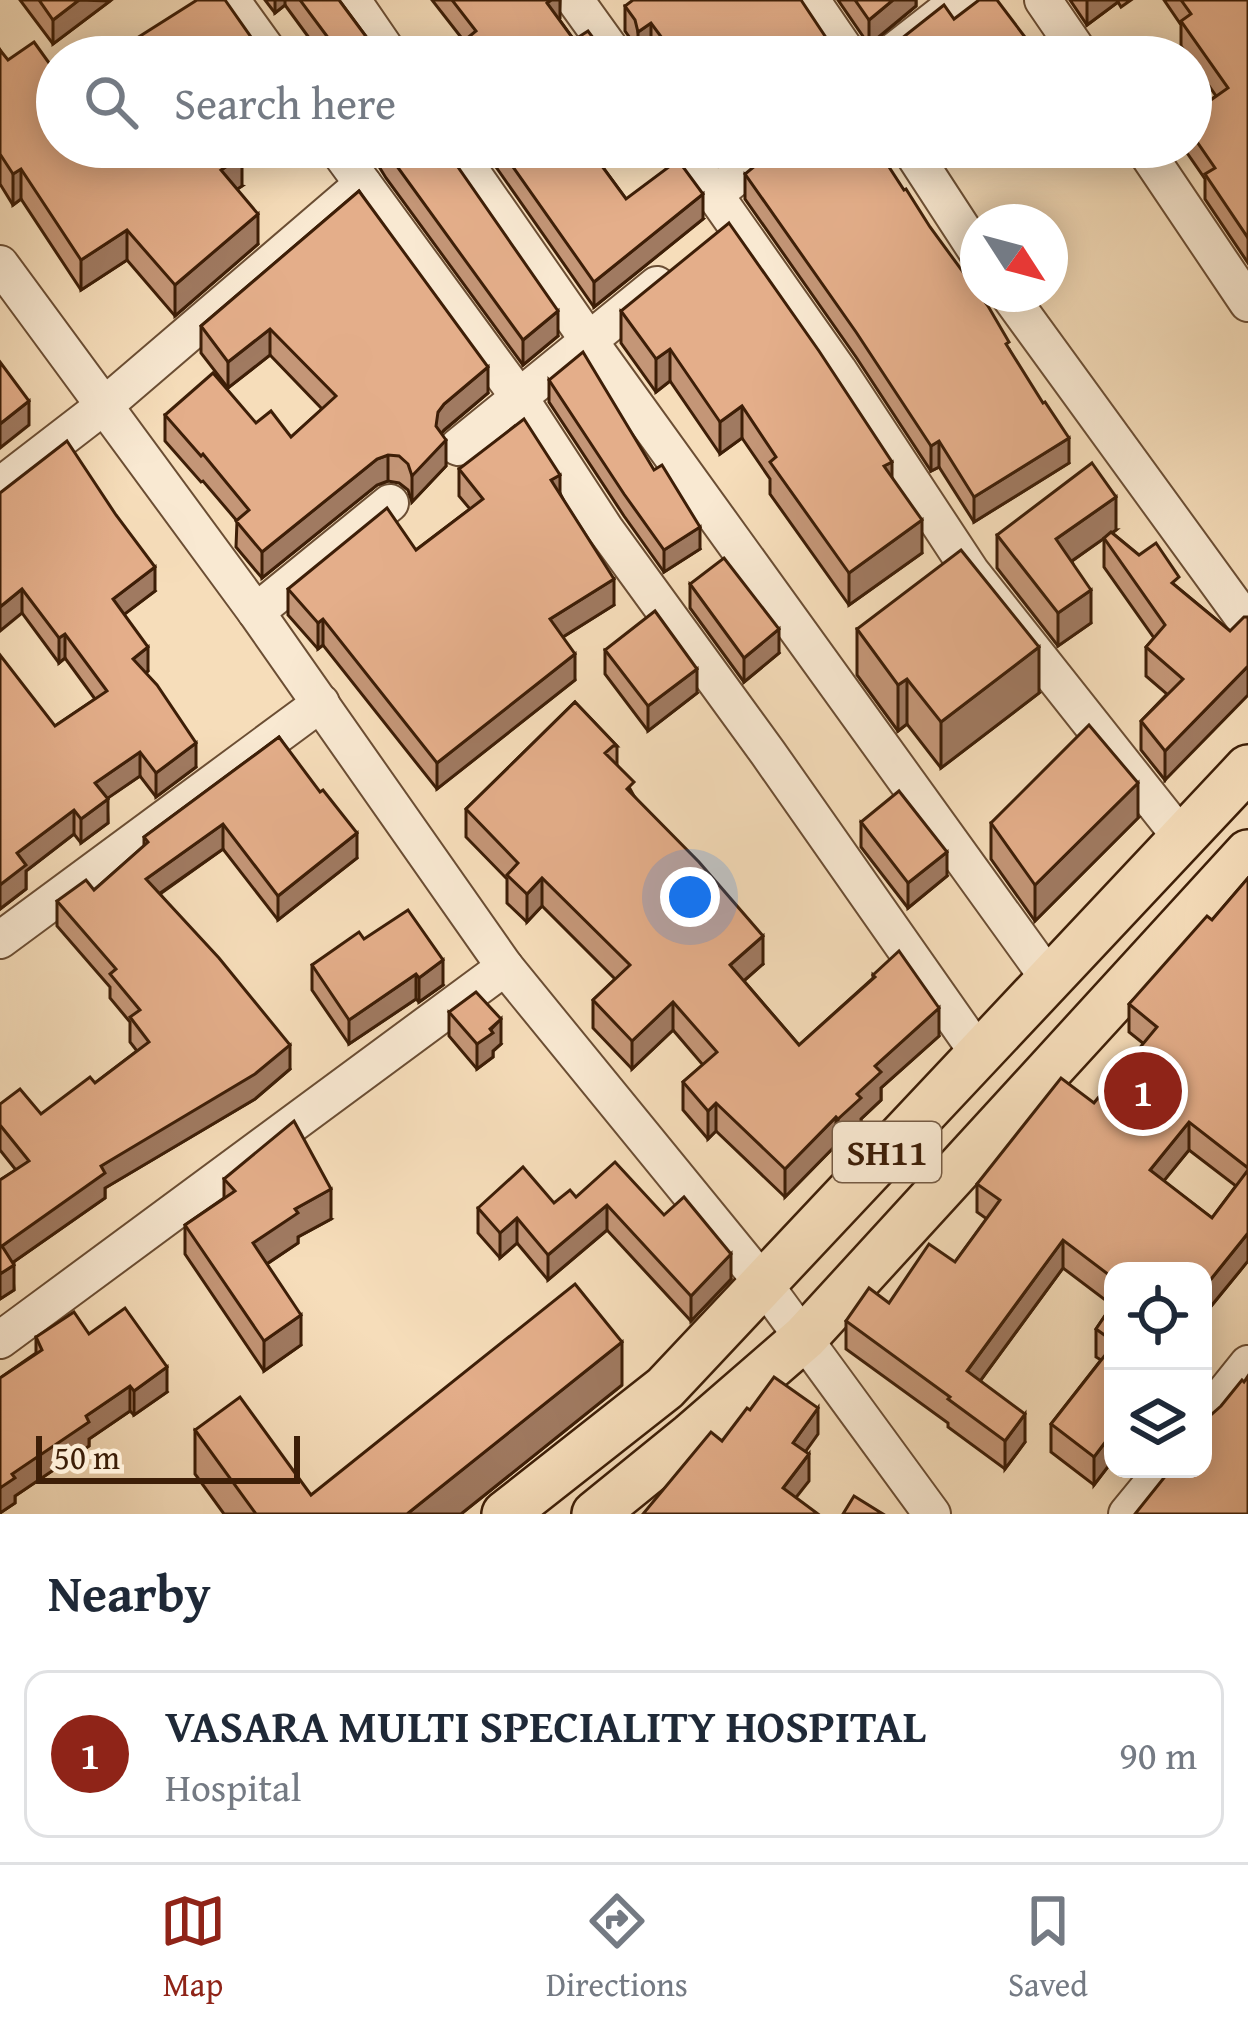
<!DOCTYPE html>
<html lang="en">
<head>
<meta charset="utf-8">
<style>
	body { margin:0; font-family:"Gentium Book Plus",serif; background:#f6f6f7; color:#1f2937 }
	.controls { position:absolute; right:36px; bottom:36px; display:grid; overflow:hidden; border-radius:24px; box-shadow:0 6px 30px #0003 }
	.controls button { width:108px; height:108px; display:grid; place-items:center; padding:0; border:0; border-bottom:3px solid #e0e1e3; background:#fff; color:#1f2937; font:60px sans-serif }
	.compass { position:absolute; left:960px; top:204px; width:108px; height:108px; border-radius:50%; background:#fff; box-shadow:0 6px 30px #0003; rotate:126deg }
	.scale { position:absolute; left:36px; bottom:30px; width:264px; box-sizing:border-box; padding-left:12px; border:6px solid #3d1e07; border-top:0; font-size:33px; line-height:42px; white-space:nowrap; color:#3d1e07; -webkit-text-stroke:9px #f9e9d2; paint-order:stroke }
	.you { position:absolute; left:690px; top:897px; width:42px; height:42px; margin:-30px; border:9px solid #fff; border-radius:50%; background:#1a73e8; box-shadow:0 0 0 18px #1a73e833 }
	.badge { display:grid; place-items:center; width:78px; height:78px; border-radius:50%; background:#8f2418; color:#fff; font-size:39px; font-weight:700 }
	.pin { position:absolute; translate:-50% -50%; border:6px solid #fff; box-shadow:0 3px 12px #0006 }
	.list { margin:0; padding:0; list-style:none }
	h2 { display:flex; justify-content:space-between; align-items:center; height:156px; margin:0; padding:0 48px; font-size:51px }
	h2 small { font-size:39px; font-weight:400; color:#747a83 }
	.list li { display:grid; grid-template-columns:78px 1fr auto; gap:36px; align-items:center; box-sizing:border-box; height:168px; margin:0 24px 24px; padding:0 24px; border:3px solid #e0e1e3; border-radius:24px }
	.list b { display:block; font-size:45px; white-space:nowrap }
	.list p { margin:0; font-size:39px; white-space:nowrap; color:#747a83 }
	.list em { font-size:39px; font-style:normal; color:#747a83 }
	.icon { flex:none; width:66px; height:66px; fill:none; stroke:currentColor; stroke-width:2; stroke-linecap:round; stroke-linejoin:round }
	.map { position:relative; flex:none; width:1248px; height:1514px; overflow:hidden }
	.search { position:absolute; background:#fff; box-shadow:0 6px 30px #0003; left:36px; right:36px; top:36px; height:132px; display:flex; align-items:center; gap:30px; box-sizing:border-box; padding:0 42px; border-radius:66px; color:#747a83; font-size:45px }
	.sheet { height:348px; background:#fff }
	nav { display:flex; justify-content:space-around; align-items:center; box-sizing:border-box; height:168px; border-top:3px solid #e0e1e3; background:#fff; font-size:33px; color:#747a83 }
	nav a { display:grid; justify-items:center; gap:6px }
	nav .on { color:#8f2418 }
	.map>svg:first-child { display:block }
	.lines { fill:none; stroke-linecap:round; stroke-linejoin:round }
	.minor-casing { stroke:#6b4e34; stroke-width:40 }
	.major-casing { stroke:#3d1e07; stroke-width:50 }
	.minor { stroke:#f9e9d2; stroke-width:36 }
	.major { stroke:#f6ddba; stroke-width:45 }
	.wall { fill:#c49677; stroke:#3d1e07; stroke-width:3; fill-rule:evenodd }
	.shaded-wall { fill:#a07a61; stroke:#3d1e07; stroke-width:3 }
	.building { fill:#e4ae8a; stroke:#3d1e07; stroke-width:3 }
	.labels { text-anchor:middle; stroke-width:12; stroke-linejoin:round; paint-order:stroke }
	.shield { fill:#f9e9d2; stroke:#755b44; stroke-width:3 }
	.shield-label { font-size:36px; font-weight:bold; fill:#3d1e07 }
</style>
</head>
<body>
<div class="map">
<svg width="1248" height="1514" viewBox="0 0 1248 1514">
	<rect width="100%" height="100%" fill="#f6ddba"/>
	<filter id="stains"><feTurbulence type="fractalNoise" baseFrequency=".00167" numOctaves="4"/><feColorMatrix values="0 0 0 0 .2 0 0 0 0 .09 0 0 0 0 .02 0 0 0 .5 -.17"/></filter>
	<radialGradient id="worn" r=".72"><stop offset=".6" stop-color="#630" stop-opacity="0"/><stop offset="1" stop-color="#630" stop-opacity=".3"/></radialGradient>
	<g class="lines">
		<g class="minor-casing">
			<g id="minor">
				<polyline points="231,0 272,57"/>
				<polyline points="352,0 391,57"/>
				<polyline points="575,0 616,57"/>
				<polyline points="811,0 850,57"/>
				<polyline points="1043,0 1082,57"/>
				<polyline points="887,57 960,0"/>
				<polyline points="336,147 519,397 605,529 768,753 979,1054"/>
				<polyline points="454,147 589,341 1050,980"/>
				<polyline points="681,147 838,370 971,572 1181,837"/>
				<polyline points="909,147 978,253"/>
				<polyline points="1143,147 1248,303"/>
				<polyline points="714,195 773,147"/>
				<polyline points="0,264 256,612 505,967 763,1283 932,1514"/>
				<polyline points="1008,294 1248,624"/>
				<polyline points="458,447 657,285"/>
				<polyline points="0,486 105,405 363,184"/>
				<polyline points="256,612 390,503"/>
				<polyline points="0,940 321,703"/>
				<polyline points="0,1340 505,967"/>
				<polyline points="1203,1420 1248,1364"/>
				<polyline points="1127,1514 1164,1469"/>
			</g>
		</g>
		<g class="major-casing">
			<g id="major">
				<polyline points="505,1514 665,1388 1248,768"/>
				<polyline points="595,1514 691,1436 805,1337 1248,853"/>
			</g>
		</g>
		<use href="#minor" class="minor"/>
		<use href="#major" class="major"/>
	</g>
	<g class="wall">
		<polygon points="20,0 110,0 110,1 53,44"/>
		<polygon points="265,0 339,0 373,46 387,57 323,57 285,5 275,13"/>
		<polygon points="432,0 560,0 559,19 574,40 599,46 610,57 464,41"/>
		<polygon points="838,0 916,0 916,6 869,45"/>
		<polygon points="1070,0 1131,0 1121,7 1118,2 1087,25"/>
		<polygon points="1164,0 1248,0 1248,263 1205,199 1205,179 1183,147 1191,147 1191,114 1216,96 1191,60 1191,57 1189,57 1181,46 1181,25"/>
		<polygon points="625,6 840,57 657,57 651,48 638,57 635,45 625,31"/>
		<polygon points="954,19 1037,57 882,57 882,43 891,43"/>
		<polygon points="0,50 57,147 242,186 237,189 258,244 175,316 127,260 81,290 21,199 13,205 0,184"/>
		<polygon points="367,147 444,147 558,336 523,365 386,178"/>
		<polygon points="482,147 602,147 593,154 626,199 703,219 594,307"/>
		<polygon points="936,147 960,147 944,159"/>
		<polygon points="745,174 1009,349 1069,463 974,522 939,467 931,471 856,357 745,199"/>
		<polygon points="359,191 488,393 441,433 446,466 412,502 408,490 399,483 388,481 377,485 262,578 236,547 237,521 203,481 201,482 165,441 165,415 256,423 291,437 322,409 270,355 228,388 201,353 201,326"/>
		<polygon points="621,311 892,478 922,553 849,605 770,494 770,479 742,438 720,454 670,381 656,392 621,343"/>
		<polygon points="549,380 700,549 664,572 624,516 549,402"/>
		<polygon points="459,469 560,493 614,605 563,637 575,680 437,789 323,645 318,649 288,615 288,589 416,550 470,509 459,496"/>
		<polygon points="0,493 155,591 124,614 148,671 146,673 196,767 156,797 140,776 107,798 108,823 81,843 74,834 26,871 26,889 0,909 55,726 95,699 65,658 59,663 22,613"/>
		<polygon points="1116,530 1112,533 1230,631 1165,780 1141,750 1141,721 1167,694 1146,676 1146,647 1154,638 1104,567 1104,538 1072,561 1091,623 1058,646 997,568 997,535"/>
		<polygon points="690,584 779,653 744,682 690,608"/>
		<polygon points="857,629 1039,693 941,768 907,724 898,731 857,675"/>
		<polygon points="605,650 697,693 648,731 605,674"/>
		<polygon points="575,702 617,746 617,765 634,796 763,964 744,981 799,1045 873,978 873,975 939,1036 881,1088 881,1100 861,1119 861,1126 838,1147 836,1145 785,1197 716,1131 708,1139 683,1110 683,1082 703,1065 673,1030 632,1069 593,1028 593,1000 615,979 542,906 527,922 507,903 507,879 466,837 466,809"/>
		<polygon points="279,737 357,858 278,920 223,849 160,894 290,1069 255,1099 105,1188 105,1198 12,1263 14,1290 0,1299 0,1180 16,1170 0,1150 0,1104 41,1114 95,1083 137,1051 130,1042 130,1022 110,998 110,987 57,926 57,901 94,890 144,846 144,837"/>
		<polygon points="1138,818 1035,921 991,859 991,823"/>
		<polygon points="861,822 947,876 908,908 861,847"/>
		<path d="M 1248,878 L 1248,1261 L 1203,1316 L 1203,1271 L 1113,1271 L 1113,1460 L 1094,1485 L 1051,1452 L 1051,1424 L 1101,1360 L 1096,1357 L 1096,1329 L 1112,1305 L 1063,1268 L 980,1381 L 1025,1442 L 1005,1469 L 948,1427 L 948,1423 L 846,1349 L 846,1321 L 889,1303 L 955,1262 L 987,1219 L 977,1212 L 977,1184 L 1094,1103 L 1144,1044 L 1129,1032 L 1129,1004 L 1212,920 ZM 1189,1150 L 1236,1186 L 1212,1218 L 1163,1181 Z"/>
		<polygon points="364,939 443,985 419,1002 416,999 349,1044 312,990 312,965"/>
		<polygon points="449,1012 501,1044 493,1051 493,1057 477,1069 449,1036"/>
		<polygon points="224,1179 331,1219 298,1237 298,1243 267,1264 301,1345 264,1371 185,1254 185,1225 224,1198"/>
		<polygon points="576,1197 664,1215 731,1279 691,1321 607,1230 548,1280 517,1243 500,1258 478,1233 478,1208 554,1203"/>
		<polygon points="89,1334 167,1392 134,1415 130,1411 89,1439 89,1446 15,1496 15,1503 0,1513 0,1378 36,1353 36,1337"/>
		<polygon points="622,1385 461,1514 224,1514 195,1474 195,1430 311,1495"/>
	</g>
	<g class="shaded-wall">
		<polygon points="79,0 110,1 53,44 53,20"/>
		<polygon points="275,0 285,0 285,5 275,13"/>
		<polygon points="551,0 560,0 560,18 547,28 547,3"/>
		<polygon points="893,0 916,0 916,6 869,45 869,20"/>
		<polygon points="1087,0 1118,0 1118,2 1087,25"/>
		<polygon points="651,23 651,48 638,57 638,32"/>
		<polygon points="944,147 960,147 944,159"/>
		<polygon points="242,156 242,186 221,200 221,170"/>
		<polygon points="21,169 21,199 13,205 13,174"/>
		<polygon points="703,194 703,219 594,307 594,282"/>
		<polygon points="258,214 258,244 175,316 175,285"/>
		<polygon points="127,230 127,260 81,290 81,260"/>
		<polygon points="558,311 558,336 523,365 523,340"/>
		<polygon points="270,329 270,355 228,388 228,362"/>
		<polygon points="670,349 670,381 656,392 656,359"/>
		<polygon points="488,367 488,393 444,430 438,438 446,440 446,466 412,502 412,476 438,412 444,404"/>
		<polygon points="29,401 29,425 0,448 0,424"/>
		<polygon points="742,406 742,438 720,454 720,422"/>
		<polygon points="1069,438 1069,463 974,522 974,497"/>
		<polygon points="939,441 939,467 931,471 931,446"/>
		<polygon points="388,455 388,481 377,485 262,578 262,552 377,459"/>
		<polygon points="892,462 892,494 884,466"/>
		<polygon points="560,475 560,501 551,480"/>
		<polygon points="1116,497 1116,530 1056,572 1056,539"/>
		<polygon points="922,520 922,553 849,605 849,573"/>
		<polygon points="700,527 700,549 664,572 664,550"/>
		<polygon points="155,567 155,591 113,623 113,599"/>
		<polygon points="614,579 614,605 550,645 550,619"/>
		<polygon points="22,589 22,613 0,631 0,607"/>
		<polygon points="1091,590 1091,623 1058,646 1058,613"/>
		<polygon points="323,619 323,645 318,649 318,623"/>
		<polygon points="779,629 779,653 744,682 744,658"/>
		<polygon points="65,634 65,658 59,663 59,638"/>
		<polygon points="148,647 148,671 133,683 133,659"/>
		<polygon points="1039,647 1039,693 941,768 941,722"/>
		<polygon points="575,654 575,680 437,789 437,763"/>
		<polygon points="1248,666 1248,695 1165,780 1165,751"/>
		<polygon points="697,669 697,693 648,731 648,706"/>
		<polygon points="907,679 907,724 898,731 898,685"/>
		<polygon points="196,743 196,767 156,797 156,773"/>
		<polygon points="140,752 140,776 95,807 95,783"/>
		<polygon points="1138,783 1138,818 1035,921 1035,885"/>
		<polygon points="108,799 108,823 81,843 81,819"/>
		<polygon points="74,810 74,834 26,871 26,889 0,909 0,885 17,853"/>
		<polygon points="223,824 223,849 146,903 146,879"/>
		<polygon points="357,833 357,858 278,920 278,896"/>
		<polygon points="947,852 947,876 908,908 908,883"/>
		<polygon points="542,878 542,906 527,922 527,894"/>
		<polygon points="763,936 763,964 730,993 730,965"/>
		<polygon points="443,960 443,985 419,1002 419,978"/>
		<polygon points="416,974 416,999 349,1044 349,1020"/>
		<polygon points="673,1002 673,1030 632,1069 632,1041"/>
		<polygon points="939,1008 939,1036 881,1088 881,1100 861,1119 861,1126 838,1147 838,1119 857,1094 875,1066"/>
		<polygon points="501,1019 501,1044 493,1051 493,1057 477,1069 477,1044"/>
		<polygon points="290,1045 290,1069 255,1099 105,1188 105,1198 2,1270 2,1246 101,1166"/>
		<polygon points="716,1103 716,1131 708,1139 708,1111"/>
		<polygon points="836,1117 836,1145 785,1197 785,1169"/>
		<polygon points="1189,1122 1189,1150 1150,1198 1150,1170"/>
		<polygon points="331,1189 331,1219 298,1237 298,1243 253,1273 253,1243 295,1209"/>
		<polygon points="607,1205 607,1230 548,1280 548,1255"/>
		<polygon points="517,1218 517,1243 500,1258 500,1233"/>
		<polygon points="1248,1233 1248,1261 1203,1316 1203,1289"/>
		<polygon points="1063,1240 1063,1268 967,1399 967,1371"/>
		<polygon points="731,1254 731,1279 691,1321 691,1296"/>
		<polygon points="14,1265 14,1290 0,1299 0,1274"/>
		<polygon points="301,1315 301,1345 264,1371 264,1341"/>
		<polygon points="622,1342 622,1385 461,1514 407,1514"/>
		<polygon points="167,1367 167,1392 134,1415 134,1391"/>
		<polygon points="130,1386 130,1411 89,1439 89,1446 15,1496 15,1503 0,1513 0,1488 12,1474 86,1416"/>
		<polygon points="818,1408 818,1434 793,1469 793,1443"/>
		<polygon points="1025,1414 1025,1442 1005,1469 1005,1441"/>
		<polygon points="1113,1432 1113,1460 1094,1485 1094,1457"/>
		<polygon points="809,1454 809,1481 783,1514 783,1488"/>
	</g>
	<g class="building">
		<polygon points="39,0 79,0 53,20"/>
		<polygon points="197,0 225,0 265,57 107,57"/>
		<polygon points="300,0 339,0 373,46 387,57 325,57 324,55 335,47"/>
		<polygon points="452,0 551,0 547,3 574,40 588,31 599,46 610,53 605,57 444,57 476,31"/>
		<polygon points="633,0 801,0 831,45 840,52 833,57 676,57 651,23 638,32 635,20 625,6"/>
		<polygon points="855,0 893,0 869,20"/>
		<polygon points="979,0 997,0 1037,53 1032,57 893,57 882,43 891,43 901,39 944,5 954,19"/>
		<polygon points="1181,0 1248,0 1248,238 1205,174 1215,168 1191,133 1191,114 1228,88 1181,21 1191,14"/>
		<polygon points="34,42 57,74 57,147 236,147 242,156 221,170 258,214 175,285 127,230 81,260 21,169 13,174 0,154 0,50 8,60"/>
		<polygon points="383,147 444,147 558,311 523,340"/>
		<polygon points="499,147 588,147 626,199 678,160 703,194 594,282"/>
		<polygon points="778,147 876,147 904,190 906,189 930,227 988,306 1009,342 1006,344 1043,403 1045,402 1069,438 974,497 939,441 931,446 856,332 745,174"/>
		<polygon points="359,191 488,367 444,404 438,412 436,426 446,440 412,476 408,464 399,456 388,455 377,459 262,552 236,521 249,510 203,454 201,456 165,415 213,373 256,423 271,411 291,437 336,396 270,329 228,362 201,326"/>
		<polygon points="729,223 819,351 892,462 884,466 922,520 849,573 770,462 776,457 742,406 720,422 670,349 656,359 621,311"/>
		<polygon points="583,352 654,470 662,465 700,527 664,550 624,494 549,380"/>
		<polygon points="0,362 29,401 0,424"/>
		<polygon points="524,419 560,475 551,480 614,579 550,619 575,654 437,763 323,619 318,623 288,589 387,508 416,550 483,499 459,469"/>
		<polygon points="67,441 116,515 155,567 113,599 148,647 133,659 157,685 196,743 156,773 140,752 95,783 108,799 81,819 74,810 17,853 26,865 0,885 0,655 55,726 107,691 65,634 59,638 22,589 0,607 0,493"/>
		<polygon points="1092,463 1116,497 1056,539 1091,590 1058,613 997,535"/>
		<polygon points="1111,532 1139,555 1156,543 1179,577 1172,583 1230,631 1244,617 1248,617 1248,666 1165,751 1141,721 1183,679 1146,647 1165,625 1104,538"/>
		<polygon points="961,550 1039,647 941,722 907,679 898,685 857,629"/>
		<polygon points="724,558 779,629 744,658 690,584"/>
		<polygon points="655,611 697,669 648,706 605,650"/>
		<polygon points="575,702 617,746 613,746 605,753 634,782 627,789 699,862 763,936 730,965 799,1045 875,977 873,975 899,951 939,1008 875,1066 881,1072 857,1094 861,1098 838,1119 836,1117 785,1169 716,1103 708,1111 683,1082 717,1052 673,1002 632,1041 593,1000 630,965 542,878 527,894 507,875 518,863 466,809"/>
		<polygon points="1089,725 1138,783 1035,885 991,823"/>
		<polygon points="279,737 320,792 323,790 357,833 278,896 223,824 146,879 219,958 290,1045 255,1074 101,1166 105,1173 2,1246 14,1265 0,1274 0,1180 29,1161 0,1125 0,1104 20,1089 41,1114 90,1077 95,1083 149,1042 130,1017 140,1010 110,974 116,969 57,901 86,880 94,890 148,842 144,837"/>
		<polygon points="899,791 947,852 908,883 861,822"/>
		<polygon points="1248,878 1248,1168 1189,1122 1150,1170 1212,1218 1248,1170 1248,1233 1203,1289 1203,1271 1113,1271 1113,1278 1063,1240 967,1371 1025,1414 1005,1441 948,1399 950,1397 846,1321 869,1288 889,1303 929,1244 955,1262 1000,1200 977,1184 1061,1078 1094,1103 1157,1027 1129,1004 1207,916 1212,920"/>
		<polygon points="408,910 443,960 419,978 416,974 349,1020 312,965 359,932 364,939"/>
		<polygon points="476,992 501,1019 490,1029 493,1033 477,1044 449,1012"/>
		<polygon points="294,1121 331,1189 295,1209 298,1213 253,1243 301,1315 264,1341 185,1225 235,1191 224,1179"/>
		<polygon points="615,1162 664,1215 684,1197 731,1254 691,1296 607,1205 548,1255 517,1218 500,1233 478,1208 523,1167 554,1203 570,1190 576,1197"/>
		<polygon points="575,1284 622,1342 407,1514 256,1514 195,1430 240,1397 311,1495"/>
		<polygon points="1113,1304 1113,1341 1096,1329"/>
		<polygon points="125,1308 167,1367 134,1391 130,1386 86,1416 89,1422 12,1474 15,1478 0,1488 0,1378 42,1350 36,1337 74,1312 89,1334"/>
		<polygon points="1113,1345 1113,1432 1094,1457 1051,1424"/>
		<polygon points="1248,1376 1248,1514 1135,1514 1171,1469 1203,1469 1203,1422 1221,1406 1242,1380 1244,1382"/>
		<polygon points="774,1377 818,1408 793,1443 809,1454 783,1488 818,1514 643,1514 711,1432 722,1441 747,1408 750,1410"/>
		<polygon points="854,1496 883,1514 843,1514"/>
	</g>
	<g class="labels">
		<rect class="shield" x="833" y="1122" width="108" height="60" rx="9"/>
		<g class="shield-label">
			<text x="887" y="1165">SH11</text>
		</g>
	</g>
	<rect width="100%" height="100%" filter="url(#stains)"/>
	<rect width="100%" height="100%" fill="url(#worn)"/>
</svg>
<div class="controls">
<button><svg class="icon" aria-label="locate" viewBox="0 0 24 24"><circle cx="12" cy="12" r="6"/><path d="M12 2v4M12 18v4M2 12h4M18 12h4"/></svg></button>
<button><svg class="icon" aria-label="layers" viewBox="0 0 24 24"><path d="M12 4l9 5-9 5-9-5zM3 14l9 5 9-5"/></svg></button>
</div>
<svg class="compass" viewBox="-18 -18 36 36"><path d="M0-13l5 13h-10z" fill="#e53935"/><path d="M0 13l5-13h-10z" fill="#747a83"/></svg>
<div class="scale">50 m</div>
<div class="you"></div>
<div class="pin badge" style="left:1143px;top:1091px">1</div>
<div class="search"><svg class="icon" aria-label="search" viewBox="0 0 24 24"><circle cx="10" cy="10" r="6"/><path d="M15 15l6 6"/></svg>Search here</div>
</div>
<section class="sheet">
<h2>Nearby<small></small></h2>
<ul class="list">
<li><span class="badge">1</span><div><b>VASARA MULTI SPECIALITY HOSPITAL</b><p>Hospital</p></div><em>90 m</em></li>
</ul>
</section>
<nav>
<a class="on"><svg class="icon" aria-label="map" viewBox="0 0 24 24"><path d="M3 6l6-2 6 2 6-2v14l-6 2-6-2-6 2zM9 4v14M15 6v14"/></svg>Map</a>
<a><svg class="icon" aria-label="directions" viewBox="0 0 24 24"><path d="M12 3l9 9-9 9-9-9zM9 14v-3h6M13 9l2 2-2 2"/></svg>Directions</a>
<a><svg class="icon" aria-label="saved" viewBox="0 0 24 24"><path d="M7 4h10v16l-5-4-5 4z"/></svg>Saved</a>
</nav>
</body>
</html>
